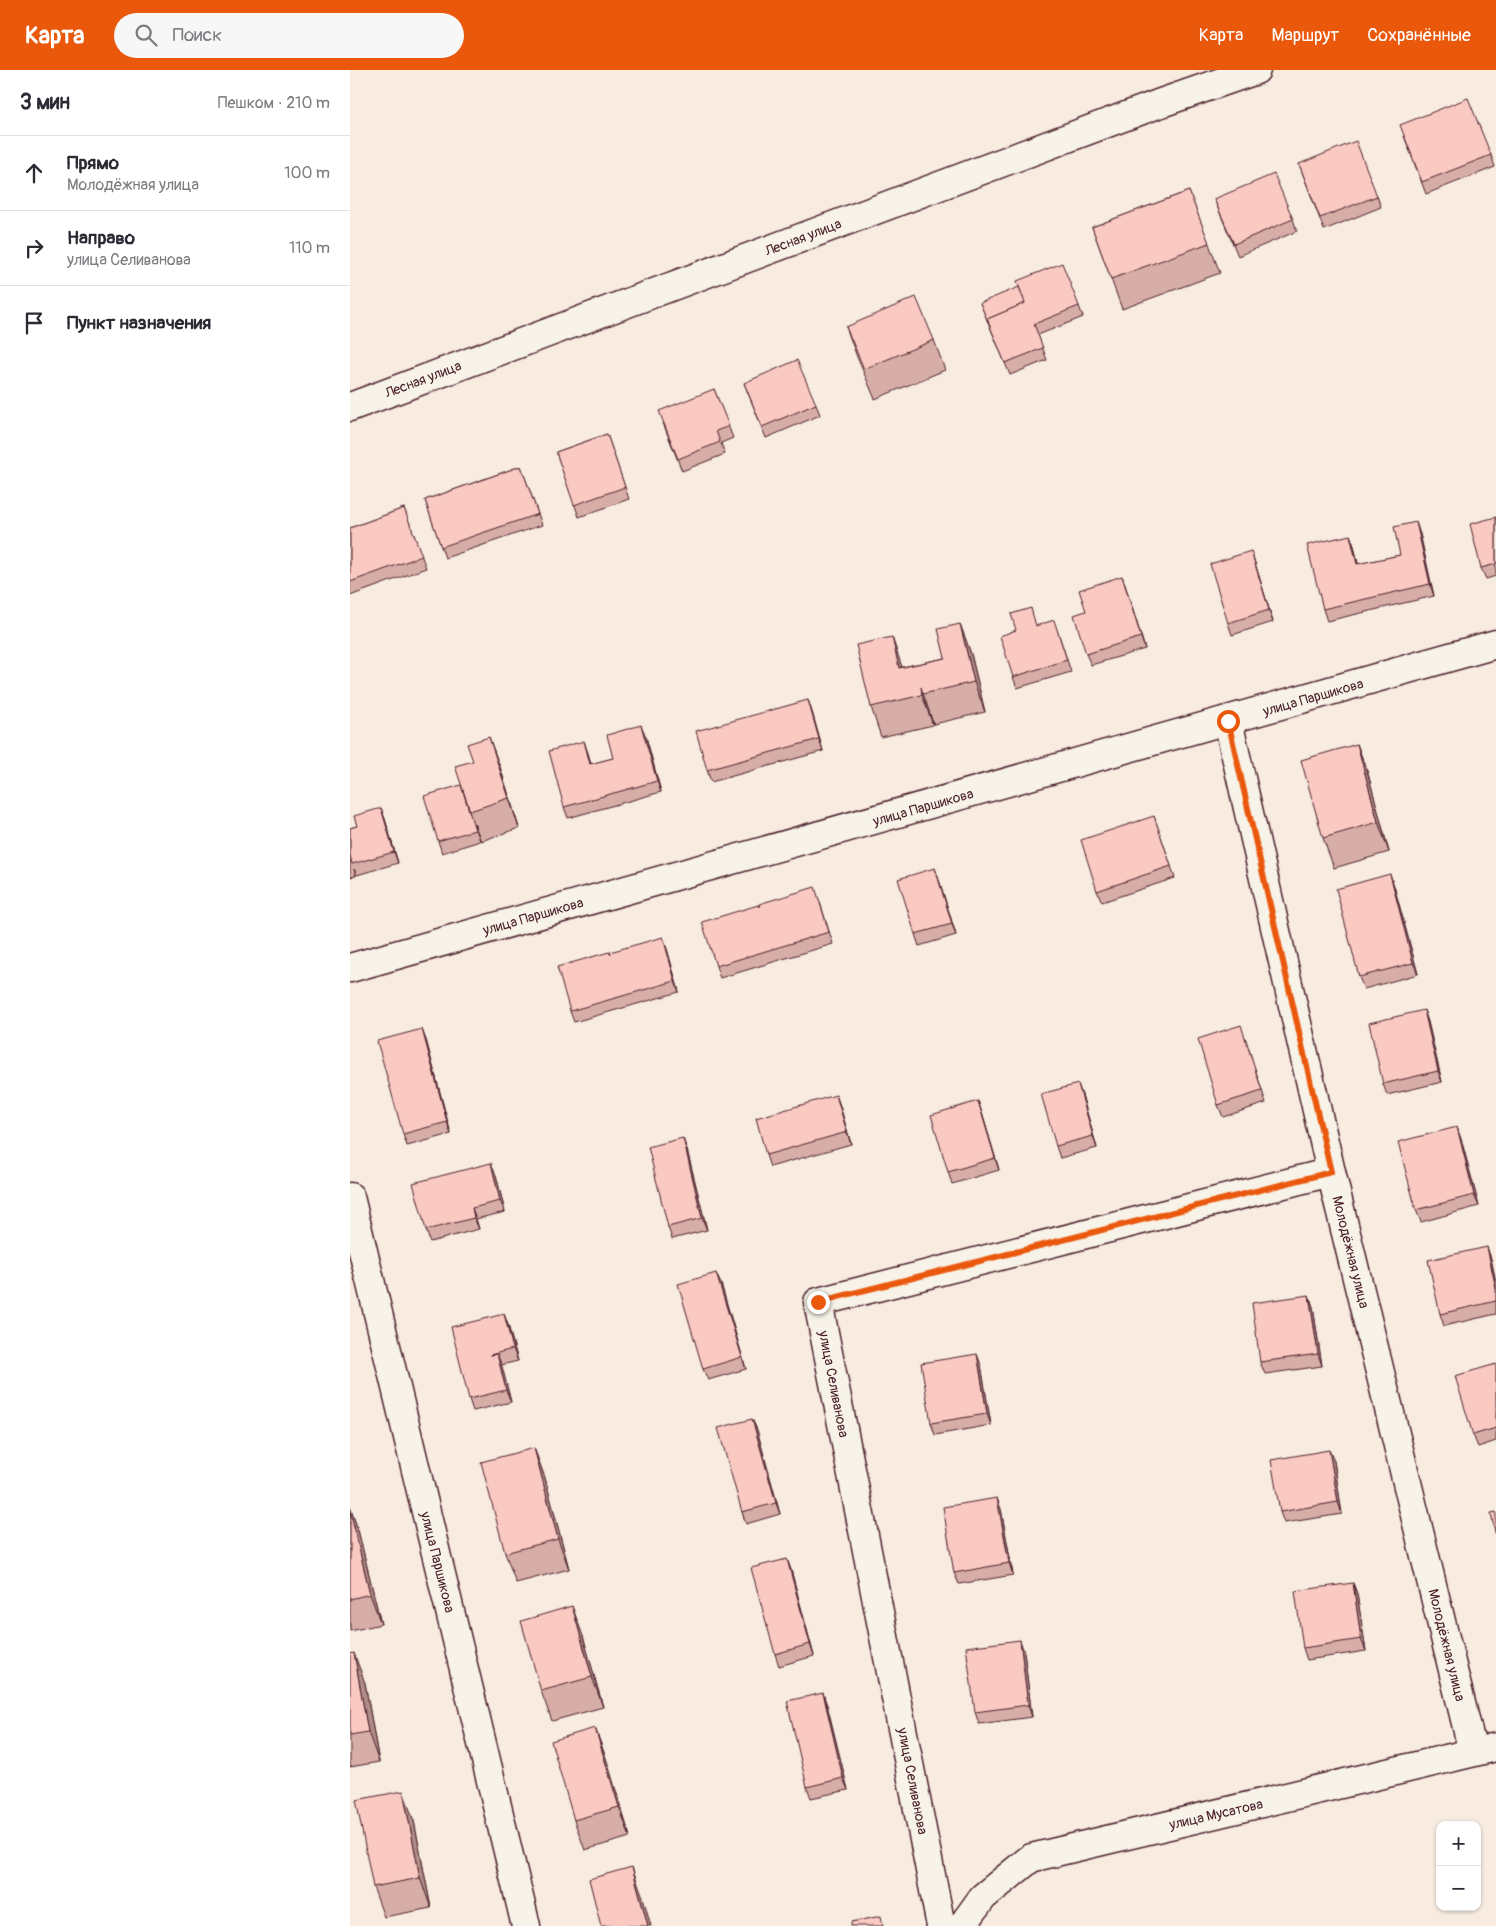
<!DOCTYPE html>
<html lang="ru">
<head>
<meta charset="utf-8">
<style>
	body { margin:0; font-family:Pangolin,sans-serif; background:#f7f7f7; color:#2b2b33 }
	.controls { position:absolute; right:15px; bottom:15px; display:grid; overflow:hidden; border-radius:10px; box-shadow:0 1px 4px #0004 }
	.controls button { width:45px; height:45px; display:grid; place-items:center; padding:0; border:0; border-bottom:1px solid #e1e1e2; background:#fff; color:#2b2b33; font:25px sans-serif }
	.stop { position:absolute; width:15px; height:15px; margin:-11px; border:4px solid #ea580c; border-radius:50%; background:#fff }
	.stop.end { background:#ea580c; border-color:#fff; box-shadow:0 1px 5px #0008 }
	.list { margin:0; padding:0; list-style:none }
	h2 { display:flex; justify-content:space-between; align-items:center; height:65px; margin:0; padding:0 20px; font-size:21px }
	h2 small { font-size:16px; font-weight:400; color:#7c7c81 }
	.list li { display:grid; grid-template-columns:32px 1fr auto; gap:15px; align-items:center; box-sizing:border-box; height:75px; padding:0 20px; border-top:1px solid #e1e1e2 }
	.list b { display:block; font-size:19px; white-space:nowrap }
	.list p { margin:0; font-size:16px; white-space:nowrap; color:#7c7c81 }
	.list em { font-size:16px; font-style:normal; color:#7c7c81 }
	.icon { flex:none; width:28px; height:28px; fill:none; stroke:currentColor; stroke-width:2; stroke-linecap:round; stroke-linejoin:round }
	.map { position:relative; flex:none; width:1146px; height:1856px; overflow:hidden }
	header { display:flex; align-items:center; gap:30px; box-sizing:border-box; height:70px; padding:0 25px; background:#ea580c; color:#fff }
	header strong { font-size:24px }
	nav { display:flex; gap:28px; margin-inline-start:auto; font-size:18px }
	.search { width:350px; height:45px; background:#f7f7f7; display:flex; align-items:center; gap:12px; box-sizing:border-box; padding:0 18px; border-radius:28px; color:#7c7c81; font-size:19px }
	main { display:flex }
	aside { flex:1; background:#fff }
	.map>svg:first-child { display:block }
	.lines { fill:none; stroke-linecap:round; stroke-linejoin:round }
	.minor-casing { stroke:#4a1f2b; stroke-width:31 }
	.minor { stroke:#f7f3e8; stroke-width:28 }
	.wall { fill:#d7aea7; stroke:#4a1f2b }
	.shaded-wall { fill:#af8d88; stroke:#4a1f2b }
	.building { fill:#facac2; stroke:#4a1f2b }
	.route { stroke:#ea580c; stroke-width:6 }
	.labels { text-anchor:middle; stroke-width:4; stroke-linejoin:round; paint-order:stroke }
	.street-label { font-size:14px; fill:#4a1f2b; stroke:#f7f3e8 }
</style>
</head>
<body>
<header>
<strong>Карта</strong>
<div class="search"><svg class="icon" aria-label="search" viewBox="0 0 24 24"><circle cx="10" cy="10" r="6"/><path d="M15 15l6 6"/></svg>Поиск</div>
<nav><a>Карта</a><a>Маршрут</a><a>Сохранённые</a></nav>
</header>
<main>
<aside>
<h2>3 мин<small>Пешком · 210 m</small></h2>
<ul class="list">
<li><svg class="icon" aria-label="ahead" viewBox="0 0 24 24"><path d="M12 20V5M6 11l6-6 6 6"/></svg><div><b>Прямо</b><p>Молодёжная улица</p></div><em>100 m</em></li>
<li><svg class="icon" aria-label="right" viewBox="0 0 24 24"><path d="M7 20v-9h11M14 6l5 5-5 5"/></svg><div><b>Направо</b><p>улица Селиванова</p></div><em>110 m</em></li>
<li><svg class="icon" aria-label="arrive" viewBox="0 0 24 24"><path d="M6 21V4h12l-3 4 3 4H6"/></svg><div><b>Пункт назначения</b></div></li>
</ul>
</aside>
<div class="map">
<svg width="1146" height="1856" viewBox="0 0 1146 1856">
	<rect width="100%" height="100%" fill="#f8ebe0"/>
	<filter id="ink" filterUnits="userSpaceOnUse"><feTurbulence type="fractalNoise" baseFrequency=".02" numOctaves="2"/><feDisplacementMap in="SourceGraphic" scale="10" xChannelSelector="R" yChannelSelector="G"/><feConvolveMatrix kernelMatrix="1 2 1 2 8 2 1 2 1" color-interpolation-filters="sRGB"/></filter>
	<g filter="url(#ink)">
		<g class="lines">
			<g class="minor-casing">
				<g id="minor">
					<polyline points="0,337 808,34 906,0"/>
					<polyline points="878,651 981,1102 1123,1682"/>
					<polyline points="0,898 1146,574"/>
					<polyline points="0,1127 176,1856"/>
					<polyline points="591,1856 468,1232 981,1102"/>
					<polyline points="612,1856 633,1827 681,1788 1146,1677"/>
				</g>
			</g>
			<use href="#minor" class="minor"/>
		</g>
		<g class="wall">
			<polygon points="1054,66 1141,85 1145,97 1076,124"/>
			<polygon points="949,94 1027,126 1031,137 974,160"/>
			<polygon points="839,121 870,203 772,239 742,157"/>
			<polygon points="864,129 943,149 947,161 888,186"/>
			<polygon points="630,233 729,236 733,247 688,265 697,290 660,305"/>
			<polygon points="496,257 584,270 595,300 525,329 507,287"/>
			<polygon points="394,313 466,334 470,345 416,368"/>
			<polygon points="364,319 383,368 371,373 375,384 332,401 313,353"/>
			<polygon points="257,364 279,429 229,447 206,382"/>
			<polygon points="171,396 192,455 95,488 75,430"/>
			<polygon points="54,438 76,498 0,526 0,458"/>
			<polygon points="1146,447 1146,506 1136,509 1131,498"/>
			<polygon points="1070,464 1084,526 977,551 973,539 1000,465 1004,476 1008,494 1050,485"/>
			<polygon points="901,481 923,552 882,565 878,553"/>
			<polygon points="772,506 795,579 741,595 736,584 736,541"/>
			<polygon points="610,554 621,584 635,642 584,654 582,650 583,655 531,667 521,637 552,597 595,588"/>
			<polygon points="687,555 708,562 721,602 667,618 663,607"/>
			<polygon points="458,630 462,642 473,681 361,712 357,700"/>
			<polygon points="296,667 311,722 218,748 214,737 238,683 241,694 263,688"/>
			<polygon points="1007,674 1018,704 1039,782 984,798 973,768"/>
			<polygon points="150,697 169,758 131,771 124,753 130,771 92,783 88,771 111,715"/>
			<polygon points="31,738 35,749 48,793 7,805 4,799 6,806 0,807 0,758 7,756"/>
			<polygon points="804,746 825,808 752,832 747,821"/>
			<polygon points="1040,804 1044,816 1068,904 1014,919 1009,907"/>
			<polygon points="589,810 606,865 569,876 565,864"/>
			<polygon points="469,829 483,874 370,908 366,896 410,837"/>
			<polygon points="317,879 329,922 224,952 220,941 261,885"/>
			<polygon points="1074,940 1078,952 1092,1012 1037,1025 1033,1014"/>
			<polygon points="895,967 916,1033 873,1047 868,1035"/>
			<polygon points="76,970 101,1064 57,1076 53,1064"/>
			<polygon points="486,1025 490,1036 501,1074 420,1097 416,1085"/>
			<polygon points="732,1025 747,1078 710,1088 706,1076"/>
			<polygon points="628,1031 632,1043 649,1100 602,1114 598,1102"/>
			<polygon points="1111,1069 1129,1136 1071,1152 1066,1140"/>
			<polygon points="337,1080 357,1160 322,1169 318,1157"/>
			<polygon points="146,1105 155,1142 126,1149 129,1159 80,1172 76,1160"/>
			<polygon points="1137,1177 1141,1189 1146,1212 1146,1244 1094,1256 1090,1244"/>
			<polygon points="371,1214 396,1299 358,1310 353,1299"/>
			<polygon points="959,1225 963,1237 972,1296 915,1304 910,1292"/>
			<polygon points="154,1244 158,1255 168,1291 151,1295 161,1332 123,1341 119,1329"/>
			<polygon points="1146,1294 1146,1371 1128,1377 1123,1365"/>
			<polygon points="631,1295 641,1355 585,1365 581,1353"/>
			<polygon points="402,1349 407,1360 430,1444 396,1454 392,1442"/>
			<polygon points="184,1378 195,1408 219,1499 166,1513 155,1483"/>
			<polygon points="984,1391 992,1444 934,1453 930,1442"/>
			<polygon points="0,1437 8,1460 31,1554 0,1561"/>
			<polygon points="651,1439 663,1505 609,1514 604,1503"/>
			<polygon points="437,1489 441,1500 464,1586 429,1596 425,1584"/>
			<polygon points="1003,1513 1007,1524 1016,1581 957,1590 953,1578"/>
			<polygon points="233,1566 253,1637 202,1651 191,1621"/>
			<polygon points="674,1582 682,1647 629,1654 625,1642"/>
			<polygon points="0,1584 15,1613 29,1692 0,1697"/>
			<polygon points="477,1635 498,1720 461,1728 457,1717"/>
			<polygon points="245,1658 256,1688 280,1767 235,1780 224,1750"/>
			<polygon points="64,1751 81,1838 34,1847 23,1817"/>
		</g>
		<g class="shaded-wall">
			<polygon points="1066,452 1070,464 1084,526 1080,514"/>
			<polygon points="1000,465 1004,476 1011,506 1007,494"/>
			<polygon points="901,481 905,493 923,552 919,540"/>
			<polygon points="772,506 776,518 795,579 791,567"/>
			<polygon points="610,554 621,584 635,642 624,612"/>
			<polygon points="542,567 552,597 549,598"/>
			<polygon points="571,617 582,650 583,655 572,625"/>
			<polygon points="458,630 462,642 473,681 469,669"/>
			<polygon points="291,655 296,667 311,722 307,711"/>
			<polygon points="139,667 150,697 169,758 159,728"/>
			<polygon points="234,671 238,683 244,706 240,694"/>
			<polygon points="1007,674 1018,704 1039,782 1028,752"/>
			<polygon points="31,738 35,749 48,793 44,782"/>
			<polygon points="585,798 589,810 606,865 602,854"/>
			<polygon points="1040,804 1044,816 1068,904 1063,893"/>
			<polygon points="313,867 317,879 329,922 325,911"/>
			<polygon points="1074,940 1078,952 1092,1012 1088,1001"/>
			<polygon points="72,959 76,970 101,1064 97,1052"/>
			<polygon points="728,1014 732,1025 747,1078 743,1066"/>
			<polygon points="486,1025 490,1036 501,1074 497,1062"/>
			<polygon points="628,1031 632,1043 649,1100 645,1088"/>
			<polygon points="1107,1057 1111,1069 1129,1136 1124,1125"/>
			<polygon points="333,1068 337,1080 357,1160 352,1148"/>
			<polygon points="141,1093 146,1105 155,1142 150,1131"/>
			<polygon points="122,1138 126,1149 129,1159 124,1148"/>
			<polygon points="1137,1177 1141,1189 1146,1212 1146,1219"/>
			<polygon points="366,1203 371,1214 396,1299 392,1287"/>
			<polygon points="959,1225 963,1237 972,1296 968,1284"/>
			<polygon points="154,1244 158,1255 168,1291 163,1279"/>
			<polygon points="147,1284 152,1296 161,1332 156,1320"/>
			<polygon points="627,1284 631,1295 641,1355 637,1344"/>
			<polygon points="402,1349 407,1360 430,1444 426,1433"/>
			<polygon points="184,1378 195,1408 219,1499 208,1469"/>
			<polygon points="979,1380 984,1391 992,1444 988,1432"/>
			<polygon points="647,1428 651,1439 663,1505 659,1493"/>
			<polygon points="0,1437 8,1460 31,1554 20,1524 0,1441"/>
			<polygon points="437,1489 441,1500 464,1586 460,1574"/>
			<polygon points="1003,1513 1007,1524 1016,1581 1011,1569"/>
			<polygon points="222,1536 233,1566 253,1637 242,1607"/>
			<polygon points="670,1570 674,1582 682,1647 678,1635"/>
			<polygon points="4,1583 15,1613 29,1692 18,1662"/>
			<polygon points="473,1623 477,1635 498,1720 493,1708"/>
			<polygon points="245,1658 256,1688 280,1767 269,1737"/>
			<polygon points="53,1721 64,1751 81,1838 70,1808"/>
			<polygon points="282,1797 293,1827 301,1856 298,1856"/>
		</g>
		<g class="building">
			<polygon points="1118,28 1141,85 1072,112 1050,55"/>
			<polygon points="1006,71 1027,126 970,148 949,94"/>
			<polygon points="924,104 943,149 884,174 864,129"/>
			<polygon points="839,121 859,173 761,209 742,157"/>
			<polygon points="712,193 729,236 684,254 693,278 655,293 637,249 675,233 667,211"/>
			<polygon points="669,217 675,233 637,249 638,252 630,233"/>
			<polygon points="566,227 584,270 514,299 496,257"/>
			<polygon points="447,290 466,334 412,357 394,313"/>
			<polygon points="364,319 379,356 366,361 370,372 328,389 309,341"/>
			<polygon points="257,364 275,417 224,435 206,382"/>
			<polygon points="171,396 188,444 91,477 75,430"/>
			<polygon points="54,438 72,486 0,512 0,458"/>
			<polygon points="1146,447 1146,494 1131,498 1120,454"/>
			<polygon points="1066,452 1080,514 973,539 957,475 1000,465 1007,494 1050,485 1044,457"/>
			<polygon points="901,481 919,540 878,553 860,494"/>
			<polygon points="772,506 791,567 736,584 724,545 736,541 729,520"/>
			<polygon points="681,538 686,556 704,550 717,590 663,607 650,566 666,560 661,544"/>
			<polygon points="610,554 624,612 573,624 571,617 572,625 521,637 506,575 542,567 549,598 595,588 588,559"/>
			<polygon points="458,630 469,669 357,700 346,661"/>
			<polygon points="291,655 307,711 214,737 199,681 234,671 240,694 263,688 257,665"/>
			<polygon points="139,667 159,728 120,741 105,696 123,691 117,674"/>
			<polygon points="1007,674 1028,752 973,768 951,690"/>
			<polygon points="111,715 125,760 88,771 74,726"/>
			<polygon points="31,738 44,782 2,794 0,785 0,758 7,756 4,746"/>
			<polygon points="804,746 821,796 747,821 731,770"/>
			<polygon points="585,798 602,854 565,864 548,809"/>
			<polygon points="1040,804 1063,893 1009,907 986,819"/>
			<polygon points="465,817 479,862 366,896 352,852 408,835 410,837 409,834"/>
			<polygon points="313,867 325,911 220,941 207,897 259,882 261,885 260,882"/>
			<polygon points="1074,940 1088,1001 1033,1014 1019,953"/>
			<polygon points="891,955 912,1021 868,1035 848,969"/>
			<polygon points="72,959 97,1052 53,1064 27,971"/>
			<polygon points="728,1014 743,1066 706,1076 691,1024"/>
			<polygon points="486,1025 497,1062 416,1085 406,1048"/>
			<polygon points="628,1031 645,1088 598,1102 581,1045"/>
			<polygon points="1107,1057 1124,1125 1066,1140 1048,1072"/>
			<polygon points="333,1068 352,1148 318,1157 298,1077"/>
			<polygon points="141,1093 150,1131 122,1138 124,1148 76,1160 63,1113"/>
			<polygon points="1137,1177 1146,1219 1146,1231 1090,1244 1078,1190"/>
			<polygon points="366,1203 392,1287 353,1299 328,1214"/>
			<polygon points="959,1225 968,1284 910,1292 902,1233"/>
			<polygon points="154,1244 163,1279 140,1285 147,1284 156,1320 119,1329 101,1257"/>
			<polygon points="627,1284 637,1344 581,1353 571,1293"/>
			<polygon points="1146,1294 1146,1358 1123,1365 1105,1306"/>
			<polygon points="402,1349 426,1433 392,1442 368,1358"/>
			<polygon points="184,1378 208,1469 155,1483 131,1392"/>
			<polygon points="979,1380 988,1432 930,1442 921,1390"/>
			<polygon points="647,1428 659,1493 604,1503 593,1437"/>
			<polygon points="0,1441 20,1524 0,1529"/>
			<polygon points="1146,1442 1146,1467 1141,1443"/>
			<polygon points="437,1489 460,1574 425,1584 401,1498"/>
			<polygon points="1003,1513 1011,1569 953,1578 945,1521"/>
			<polygon points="222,1536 242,1607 191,1621 171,1551"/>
			<polygon points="670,1570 678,1635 625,1642 616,1577"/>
			<polygon points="4,1583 18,1662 0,1665 0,1584"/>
			<polygon points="473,1623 493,1708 457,1717 437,1631"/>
			<polygon points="245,1658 269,1737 224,1750 201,1671"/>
			<polygon points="53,1721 70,1808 23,1817 6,1730"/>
			<polygon points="282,1797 298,1856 251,1856 239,1809"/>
			<polygon points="531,1846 533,1856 501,1856 501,1852"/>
		</g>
	</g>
	<g class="lines" filter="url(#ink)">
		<polyline class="route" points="468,1232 981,1102 878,651"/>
	</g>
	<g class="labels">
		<g class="street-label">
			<text transform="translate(453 167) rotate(-21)" y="5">Лесная улица</text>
			<text transform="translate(73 309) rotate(-21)" y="5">Лесная улица</text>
			<text transform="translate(963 627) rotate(-16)" y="5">улица Паршикова</text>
			<text transform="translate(573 737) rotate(-16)" y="5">улица Паршикова</text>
			<text transform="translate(183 846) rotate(-16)" y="5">улица Паршикова</text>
			<text transform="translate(1001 1182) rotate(76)" y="5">Молодёжная улица</text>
			<text transform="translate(484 1314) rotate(79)" y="5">улица Селиванова</text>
			<text transform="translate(88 1492) rotate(76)" y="5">улица Паршикова</text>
			<text transform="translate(1097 1575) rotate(76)" y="5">Молодёжная улица</text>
			<text transform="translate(563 1711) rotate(79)" y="5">улица Селиванова</text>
			<text transform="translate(866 1744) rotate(-13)" y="5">улица Мусатова</text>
		</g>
	</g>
</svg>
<div class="controls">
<button>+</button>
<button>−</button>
</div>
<div class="stop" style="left:878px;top:651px"></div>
<div class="stop end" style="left:468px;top:1232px"></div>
</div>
</main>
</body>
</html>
